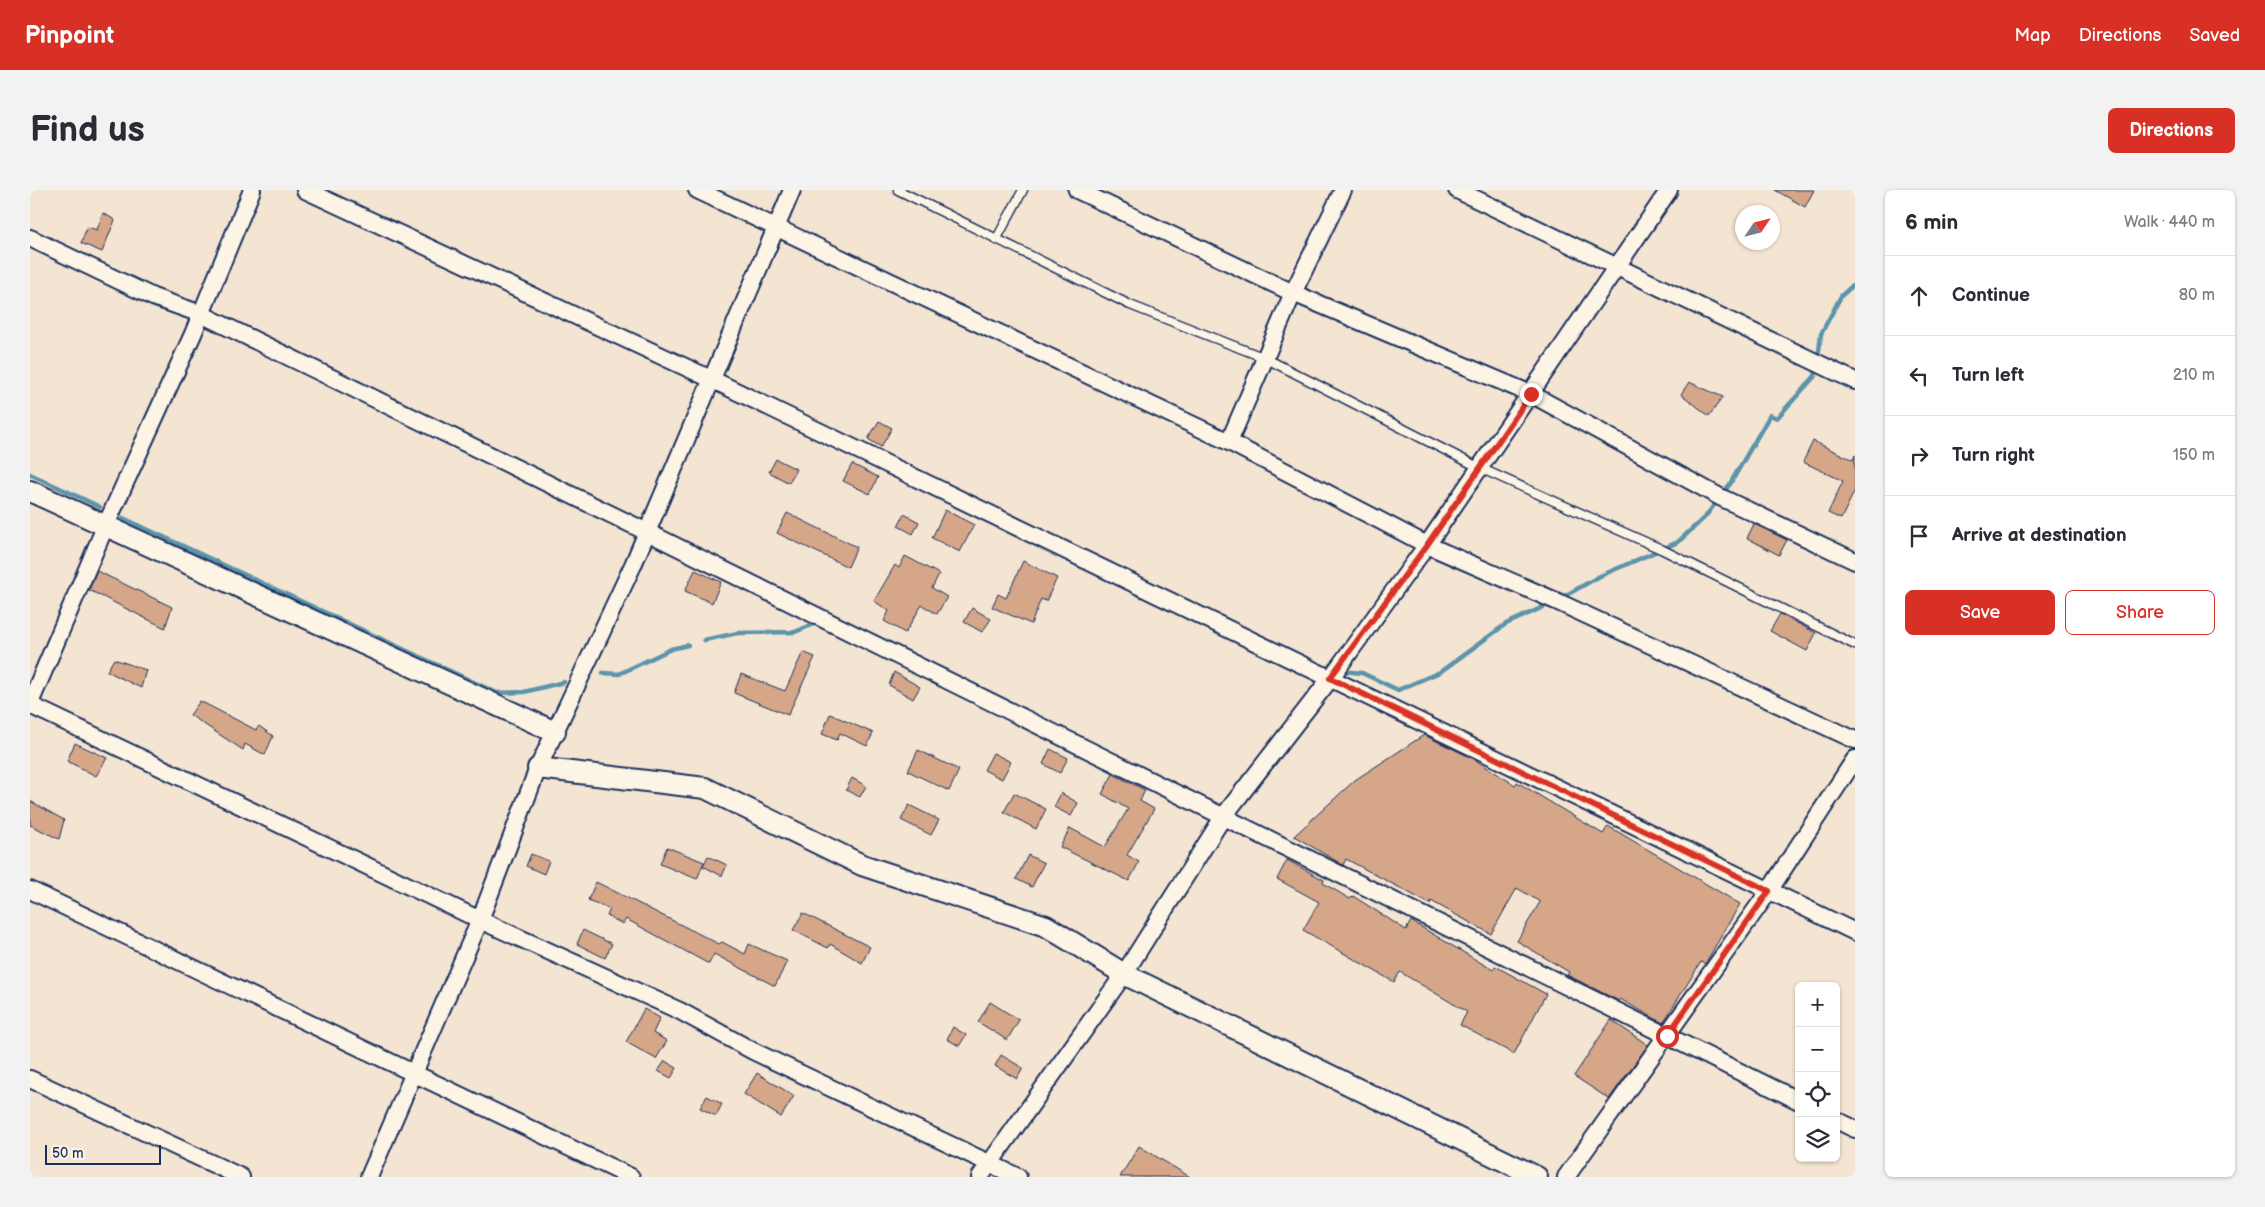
<!DOCTYPE html>
<html lang="en">
<head>
<meta charset="utf-8">
<style>
	body { margin:0; font-family:"Balsamiq Sans",sans-serif; background:#f2f2f3; color:#2b2b33 }
	.controls { position:absolute; right:15px; bottom:15px; display:grid; overflow:hidden; border-radius:8px; box-shadow:0 1px 4px #0004 }
	.controls button { width:45px; height:45px; display:grid; place-items:center; padding:0; border:0; border-bottom:1px solid #e1e1e2; background:#fff; color:#2b2b33; font:25px sans-serif }
	.compass { position:absolute; left:1705px; top:15px; width:45px; height:45px; border-radius:50%; background:#fff; box-shadow:0 1px 4px #0004; rotate:55deg }
	.scale { position:absolute; left:15px; bottom:12px; width:116px; box-sizing:border-box; padding-left:5px; border:2px solid #1b2f5e; border-top:0; font-size:14px; line-height:18px; white-space:nowrap; color:#1b2f5e; -webkit-text-stroke:4px #fcf5e5; paint-order:stroke }
	.stop { position:absolute; width:15px; height:15px; margin:-11px; border:4px solid #d93025; border-radius:50%; background:#fff }
	.stop.end { background:#d93025; border-color:#fff; box-shadow:0 1px 5px #0008 }
	.list { margin:0; padding:0; list-style:none }
	h2 { display:flex; justify-content:space-between; align-items:center; height:65px; margin:0; padding:0 20px; font-size:21px }
	h2 small { font-size:16px; font-weight:400; color:#7c7c81 }
	.list li { display:grid; grid-template-columns:32px 1fr auto; gap:15px; align-items:center; box-sizing:border-box; height:80px; padding:0 20px; border-top:1px solid #e1e1e2 }
	.list b { display:block; font-size:19px; white-space:nowrap }
	.list em { font-size:16px; font-style:normal; color:#7c7c81 }
	.actions { display:flex; gap:10px; padding:15px 20px }
	.actions a { flex:1; padding:11px 0; border:1px solid #d93025; border-radius:8px; text-align:center; font-size:18px; color:#d93025 }
	.actions .main { background:#d93025; color:#fff }
	.icon { flex:none; width:28px; height:28px; fill:none; stroke:currentColor; stroke-width:2; stroke-linecap:round; stroke-linejoin:round }
	.map { position:relative; flex:none; width:1825px; height:987px; overflow:hidden; border-radius:8px }
	header { display:flex; align-items:center; gap:30px; box-sizing:border-box; height:70px; padding:0 25px; background:#d93025; color:#fff }
	header strong { font-size:24px }
	nav { display:flex; gap:28px; margin-inline-start:auto; font-size:18px }
	.intro { display:flex; align-items:center; justify-content:space-between; box-sizing:border-box; height:120px; padding:0 30px }
	h1 { margin:0; font-size:35px }
	.button { padding:12px 22px; border-radius:8px; background:#d93025; color:#fff; font-size:18px; font-weight:700 }
	main { display:flex; gap:30px; padding:0 30px }
	aside { flex:1; background:#fff; border-radius:8px; box-shadow:0 1px 4px #0004 }
	.map>svg:first-child { display:block }
	.lines { fill:none; stroke-linecap:round; stroke-linejoin:round }
	.stream { stroke:#5b94ab; stroke-width:4.5 }
	.building { fill:#d5a687; stroke:#1b2f5e }
	.service-casing { stroke:#1b2f5e; stroke-width:11 }
	.minor-casing { stroke:#1b2f5e; stroke-width:20 }
	.tertiary-casing { stroke:#1b2f5e; stroke-width:24 }
	.service { stroke:#fcf5e5; stroke-width:8 }
	.minor { stroke:#fcf5e5; stroke-width:16 }
	.tertiary { stroke:#fcf5e5; stroke-width:20 }
	.route { stroke:#d93025; stroke-width:6 }
</style>
</head>
<body>
<header>
<strong>Pinpoint</strong>
<nav><a>Map</a><a>Directions</a><a>Saved</a></nav>
</header>
<div class="intro"><h1>Find us</h1><a class="button">Directions</a></div>
<main>
<div class="map">
<svg width="1825" height="987" viewBox="0 0 1825 987">
	<rect width="100%" height="100%" fill="#f4e5d2"/>
	<filter id="ink" filterUnits="userSpaceOnUse"><feTurbulence type="fractalNoise" baseFrequency=".02" numOctaves="2"/><feDisplacementMap in="SourceGraphic" scale="10" xChannelSelector="R" yChannelSelector="G"/><feConvolveMatrix kernelMatrix="1 2 1 2 8 2 1 2 1" color-interpolation-filters="sRGB"/></filter>
	<g filter="url(#ink)">
		<g class="lines">
			<g class="stream">
				<polyline points="1788,169 1791,144 1811,106 1822,96 1825,97"/>
				<polyline points="0,284 70,317"/>
				<polyline points="93,328 467,503 494,502 534,492"/>
				<polyline points="1531,408 1570,386 1648,352 1675,327 1700,294 1740,225 1747,228 1785,186 1787,177"/>
				<polyline points="674,450 708,443 765,442 786,433"/>
				<polyline points="1312,481 1332,483 1368,500 1410,482 1476,434 1520,414"/>
				<polyline points="573,483 589,484 641,459 658,455"/>
			</g>
		</g>
		<g class="building">
			<polygon points="1745,0 1784,0 1775,17"/>
			<polygon points="73,23 85,30 72,62 51,53 57,37 67,40"/>
			<polygon points="1659,192 1693,207 1679,226 1651,204"/>
			<polygon points="849,231 862,238 851,257 838,249"/>
			<polygon points="1783,251 1823,270 1825,265 1825,300 1811,329 1798,323 1813,291 1773,272"/>
			<polygon points="746,269 766,279 759,293 739,282"/>
			<polygon points="822,274 848,287 840,304 813,291"/>
			<polygon points="915,320 944,335 930,362 902,348"/>
			<polygon points="757,323 827,357 818,377 747,343"/>
			<polygon points="874,324 889,332 883,344 868,336"/>
			<polygon points="1724,334 1757,350 1749,365 1717,348"/>
			<polygon points="875,366 909,384 902,398 917,407 907,424 892,415 875,443 854,431 859,421 844,411 865,375 869,378"/>
			<polygon points="993,371 1027,388 1016,411 1011,409 1001,434 962,417 968,404 976,408"/>
			<polygon points="665,380 691,392 682,413 655,401"/>
			<polygon points="67,381 142,417 135,438 59,400"/>
			<polygon points="942,418 961,429 952,442 934,432"/>
			<polygon points="1750,424 1786,443 1777,461 1740,441"/>
			<polygon points="773,462 785,467 758,525 704,503 711,484 755,501"/>
			<polygon points="84,469 116,480 111,498 77,481"/>
			<polygon points="864,482 890,497 883,509 859,495"/>
			<polygon points="170,511 226,540 229,536 243,546 235,565 215,554 213,560 160,525"/>
			<polygon points="800,524 843,543 837,556 810,543 807,550 792,544"/>
			<polygon points="1394,545 1444,569 1485,595 1487,592 1573,644 1578,636 1710,714 1675,774 1671,772 1633,833 1590,809 1589,811 1537,785 1539,782 1487,751 1510,712 1487,698 1461,744 1401,711 1400,714 1316,669 1313,675 1264,646 1325,590"/>
			<polygon points="45,553 77,568 66,586 37,571"/>
			<polygon points="1020,559 1038,568 1030,583 1013,574"/>
			<polygon points="888,560 929,580 919,601 878,581"/>
			<polygon points="963,563 981,572 972,589 954,580"/>
			<polygon points="1083,584 1115,600 1110,611 1124,619 1097,665 1109,672 1099,691 1030,657 1040,638 1075,657 1098,619 1072,604"/>
			<polygon points="822,588 836,596 830,607 816,600"/>
			<polygon points="984,603 1016,619 1006,639 974,622"/>
			<polygon points="1031,603 1048,613 1041,626 1024,617"/>
			<polygon points="0,611 34,630 29,649 0,635"/>
			<polygon points="879,615 909,630 901,645 871,630"/>
			<polygon points="637,657 674,672 667,689 630,674"/>
			<polygon points="501,664 519,671 514,684 496,676"/>
			<polygon points="998,665 1014,673 1002,697 986,689"/>
			<polygon points="678,666 697,675 692,686 673,676"/>
			<polygon points="1257,670 1294,690 1293,693 1320,709 1323,706 1376,740 1381,731 1463,780 1465,776 1516,804 1484,864 1430,835 1437,822 1370,782 1364,792 1273,740 1289,712 1247,689"/>
			<polygon points="566,692 689,754 692,752 715,764 719,754 757,771 745,796 684,764 679,774 596,729 593,734 577,726 580,719 558,710"/>
			<polygon points="773,723 840,757 832,773 800,754 798,758 763,740"/>
			<polygon points="553,740 582,754 575,768 547,754"/>
			<polygon points="960,812 989,830 977,850 948,832"/>
			<polygon points="614,819 630,828 623,843 637,851 626,869 596,852"/>
			<polygon points="1581,830 1618,855 1579,909 1544,886"/>
			<polygon points="923,837 936,845 929,856 917,849"/>
			<polygon points="971,865 993,878 987,889 965,876"/>
			<polygon points="635,871 647,878 641,888 628,881"/>
			<polygon points="727,883 764,906 751,927 714,904"/>
			<polygon points="677,906 692,914 686,926 670,918"/>
			<polygon points="1109,956 1160,987 1090,987"/>
		</g>
		<g class="lines">
			<g class="service-casing">
				<g id="service">
					<polyline points="868,0 1100,115 1235,168 1450,278 1631,359 1825,455"/>
					<polyline points="966,50 993,0"/>
				</g>
			</g>
			<g class="minor-casing">
				<g id="minor">
					<polyline points="275,0 681,189 1825,742"/>
					<polyline points="667,0 1199,252 1397,355 1526,411 1825,550"/>
					<polyline points="1047,0 1263,103 1501,204 1690,307 1825,371"/>
					<polyline points="1427,0 1825,191"/>
					<polyline points="0,48 123,107 171,124 617,342 1769,911"/>
					<polyline points="1199,252 1263,103 1313,0"/>
					<polyline points="0,513 75,337 163,144 222,0"/>
					<polyline points="0,515 450,730 650,821 723,861 988,987"/>
					<polyline points="0,700 601,987"/>
					<polyline points="0,889 211,987"/>
					<polyline points="1806,930 1825,939"/>
					<polyline points="339,987 450,730 508,578 603,375 762,0"/>
					<polyline points="950,987 1094,784 1193,627 1300,489 1397,355 1639,0"/>
					<polyline points="1536,987 1739,701 1825,569"/>
				</g>
			</g>
			<g class="tertiary-casing">
				<g id="tertiary">
					<polyline points="0,301 525,542"/>
					<polyline points="508,578 675,598 832,675 1016,736 1094,784 1507,987"/>
				</g>
			</g>
			<use href="#service" class="service"/>
			<use href="#minor" class="minor"/>
			<use href="#tertiary" class="tertiary"/>
		</g>
	</g>
	<g class="lines" filter="url(#ink)">
		<polyline class="route" points="1501,204 1397,355 1300,488 1739,701 1637,846"/>
	</g>
</svg>
<div class="controls">
<button>+</button>
<button>−</button>
<button><svg class="icon" aria-label="locate" viewBox="0 0 24 24"><circle cx="12" cy="12" r="6"/><path d="M12 2v4M12 18v4M2 12h4M18 12h4"/></svg></button>
<button><svg class="icon" aria-label="layers" viewBox="0 0 24 24"><path d="M12 4l9 5-9 5-9-5zM3 14l9 5 9-5"/></svg></button>
</div>
<svg class="compass" viewBox="-18 -18 36 36"><path d="M0-13l5 13h-10z" fill="#e53935"/><path d="M0 13l5-13h-10z" fill="#7c7c81"/></svg>
<div class="scale">50 m</div>
<div class="stop" style="left:1637px;top:846px"></div>
<div class="stop end" style="left:1501px;top:204px"></div>
</div>
<aside>
<h2>6 min<small>Walk · 440 m</small></h2>
<ul class="list">
<li><svg class="icon" aria-label="ahead" viewBox="0 0 24 24"><path d="M12 20V5M6 11l6-6 6 6"/></svg><div><b>Continue</b></div><em>80 m</em></li>
<li><svg class="icon" aria-label="left" viewBox="0 0 24 24"><path d="M17 20v-9H6M10 6l-5 5 5 5"/></svg><div><b>Turn left</b></div><em>210 m</em></li>
<li><svg class="icon" aria-label="right" viewBox="0 0 24 24"><path d="M7 20v-9h11M14 6l5 5-5 5"/></svg><div><b>Turn right</b></div><em>150 m</em></li>
<li><svg class="icon" aria-label="arrive" viewBox="0 0 24 24"><path d="M6 21V4h12l-3 4 3 4H6"/></svg><div><b>Arrive at destination</b></div></li>
</ul>
<div class="actions"><a class="main">Save</a><a>Share</a></div>
</aside>
</main>
</body>
</html>
